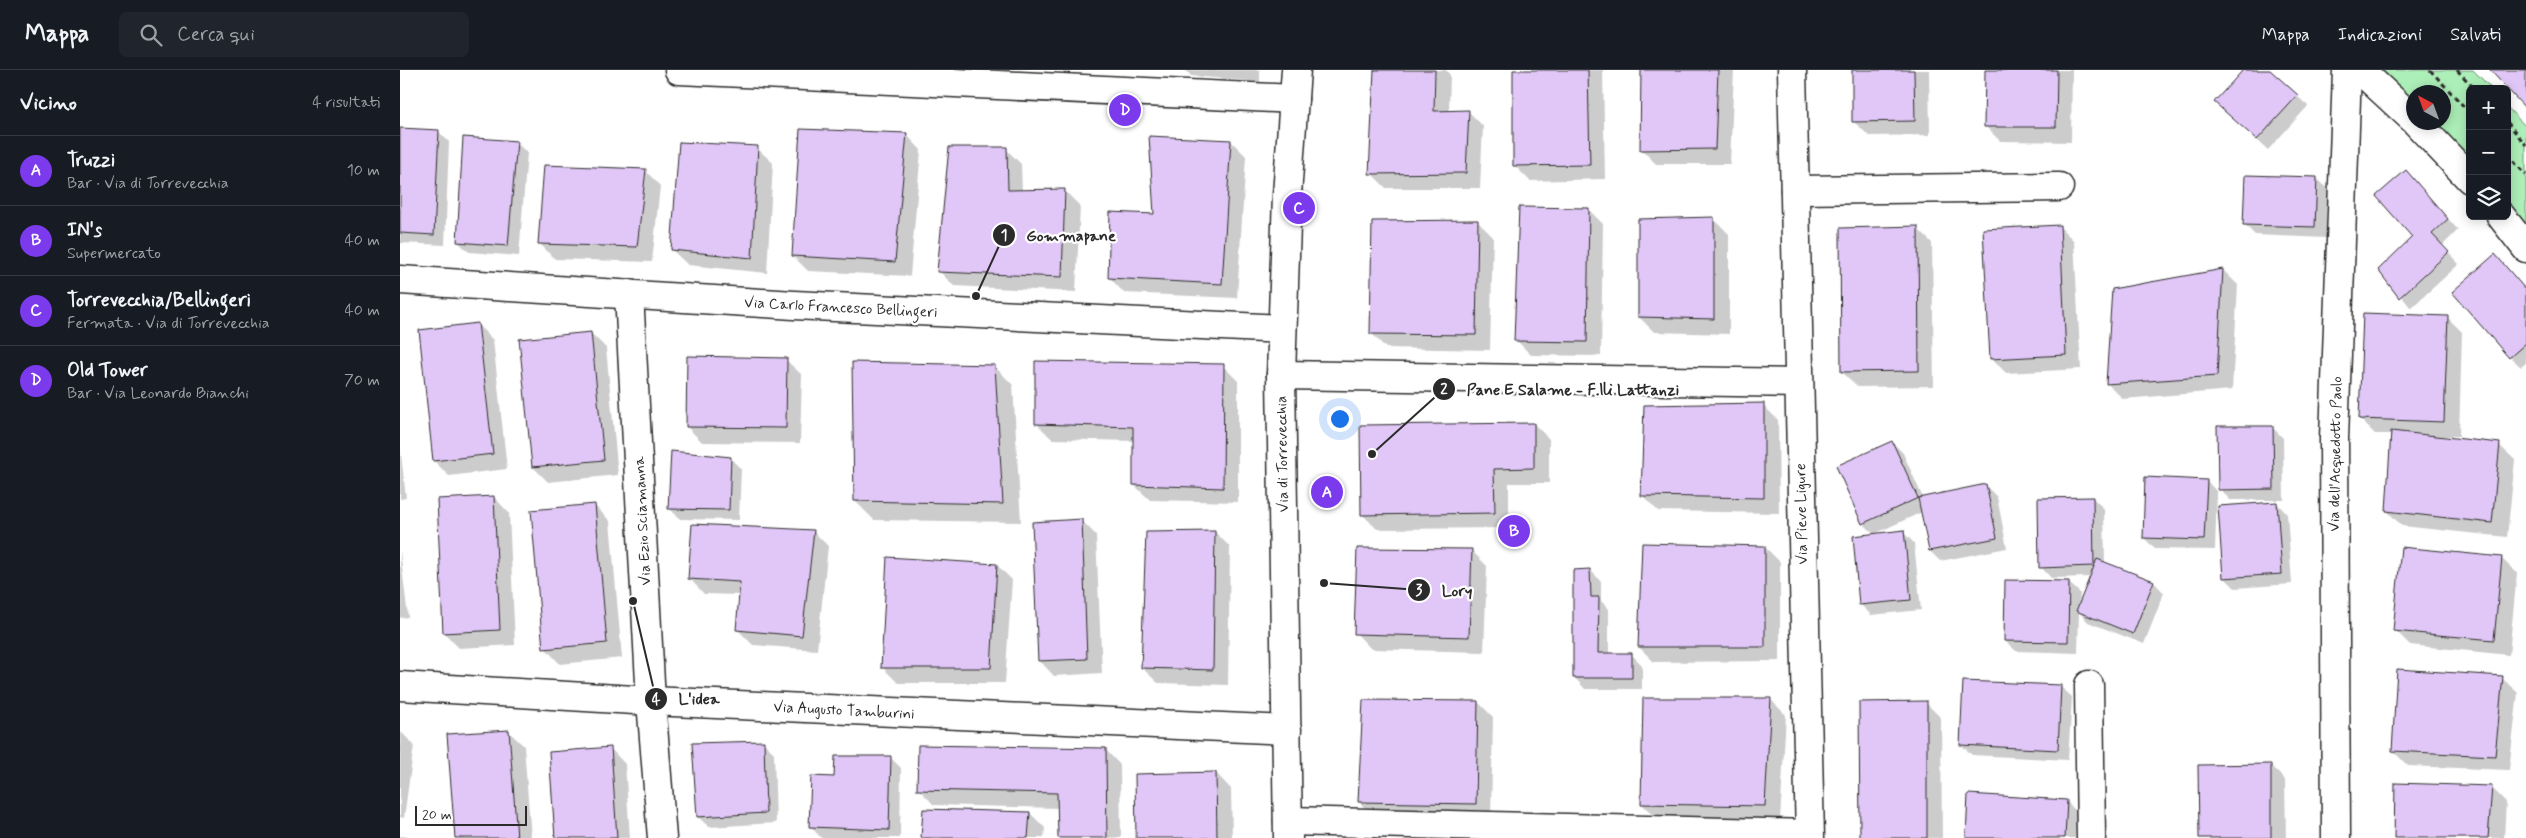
<!DOCTYPE html>
<html lang="it">
<head>
<meta charset="utf-8">
<style>
	body { margin:0; font-family:Mynerve,sans-serif; background:#20242c; color:#f1f3f6 }
	.controls { position:absolute; right:15px; top:15px; display:grid; overflow:hidden; border-radius:8px; box-shadow:0 2px 12px #0003 }
	.controls button { width:45px; height:45px; display:grid; place-items:center; padding:0; border:0; border-bottom:1px solid #363941; background:#171b24; color:#f1f3f6; font:25px sans-serif }
	.compass { position:absolute; left:2006px; top:15px; width:45px; height:45px; border-radius:50%; background:#171b24; box-shadow:0 2px 12px #0003; rotate:319deg }
	.scale { position:absolute; left:15px; bottom:12px; width:112px; box-sizing:border-box; padding-left:5px; border:2px solid #2b2b2b; border-top:0; font-size:14px; line-height:18px; white-space:nowrap; color:#2b2b2b; -webkit-text-stroke:4px #fff; paint-order:stroke }
	.you { position:absolute; left:939px; top:348px; width:18px; height:18px; margin:-12px; border:4px solid #fff; border-radius:50%; background:#1a73e8; box-shadow:0 0 0 8px #1a73e833 }
	.badge { display:grid; place-items:center; width:32px; height:32px; border-radius:50%; background:#7c3aed; color:#fff; font-size:16px; font-weight:700 }
	.pin { position:absolute; translate:-50% -50%; border:2px solid #fff; box-shadow:0 1px 5px #0006 }
	.list { margin:0; padding:0; list-style:none }
	h2 { display:flex; justify-content:space-between; align-items:center; height:65px; margin:0; padding:0 20px; font-size:21px }
	h2 small { font-size:16px; font-weight:400; color:#9ea1a6 }
	.list li { display:grid; grid-template-columns:32px 1fr auto; gap:15px; align-items:center; box-sizing:border-box; height:70px; padding:0 20px; border-top:1px solid #363941 }
	.list b { display:block; font-size:19px; white-space:nowrap }
	.list p { margin:0; font-size:16px; white-space:nowrap; color:#9ea1a6 }
	.list em { font-size:16px; font-style:normal; color:#9ea1a6 }
	.icon { flex:none; width:28px; height:28px; fill:none; stroke:currentColor; stroke-width:2; stroke-linecap:round; stroke-linejoin:round }
	.map { position:relative; flex:none; width:2126px; height:768px; overflow:hidden }
	header { display:flex; align-items:center; gap:30px; box-sizing:border-box; height:70px; padding:0 25px; background:#171b24; border-bottom:1px solid #363941 }
	header strong { font-size:24px }
	nav { display:flex; gap:28px; margin-inline-start:auto; font-size:18px }
	.search { width:350px; height:45px; background:#20242c; display:flex; align-items:center; gap:12px; box-sizing:border-box; padding:0 18px; border-radius:8px; color:#9ea1a6; font-size:19px }
	main { display:flex }
	aside { flex:1; background:#171b24 }
	.map>svg:first-child { display:block }
	.green { fill:#adefb8; stroke:#6c8d72 }
	.shadow { fill:#0003 }
	.building { fill:#e1c7f7; stroke:#2b2b2b }
	.lines { fill:none; stroke-linecap:round; stroke-linejoin:round }
	.minor-casing { stroke:#2b2b2b; stroke-width:31 }
	.secondary-casing { stroke:#2b2b2b; stroke-width:31 }
	.path { stroke:#2b2b2b; stroke-width:3; stroke-dasharray:5 4; stroke-linecap:butt }
	.minor { stroke:#fff; stroke-width:28 }
	.secondary { stroke:#fff; stroke-width:28 }
	.labels { text-anchor:middle; stroke-width:4.5; stroke-linejoin:round; paint-order:stroke }
	.street-label { font-size:15px; fill:#2b2b2b; stroke:#fff }
	.leader { fill:none; stroke:#2b2b2b; stroke-width:2 }
	.callout-dot { fill:#2b2b2b; stroke:#fff; stroke-width:2 }
	.mark-label { font-size:15px; text-anchor:middle; font-weight:bold; fill:#fff }
	.callout-label { font-size:16px; text-anchor:middle; font-weight:bold; fill:#2b2b2b; stroke:#fff; stroke-width:4.5; stroke-linejoin:round; paint-order:stroke }
</style>
</head>
<body>
<header>
<strong>Mappa</strong>
<div class="search"><svg class="icon" aria-label="search" viewBox="0 0 24 24"><circle cx="10" cy="10" r="6"/><path d="M15 15l6 6"/></svg>Cerca qui</div>
<nav><a>Mappa</a><a>Indicazioni</a><a>Salvati</a></nav>
</header>
<main>
<aside>
<h2>Vicino<small>4 risultati</small></h2>
<ul class="list">
<li><span class="badge">A</span><div><b>Truzzi</b><p>Bar · Via di Torrevecchia</p></div><em>10 m</em></li>
<li><span class="badge">B</span><div><b>IN's</b><p>Supermercato</p></div><em>40 m</em></li>
<li><span class="badge">C</span><div><b>Torrevecchia/Bellingeri</b><p>Fermata · Via di Torrevecchia</p></div><em>40 m</em></li>
<li><span class="badge">D</span><div><b>Old Tower</b><p>Bar · Via Leonardo Bianchi</p></div><em>70 m</em></li>
</ul>
</aside>
<div class="map">
<svg width="2126" height="768" viewBox="0 0 2126 768">
	<rect width="100%" height="100%" fill="#fff"/>
	<filter id="ink" filterUnits="userSpaceOnUse"><feTurbulence type="fractalNoise" baseFrequency=".02" numOctaves="2"/><feDisplacementMap in="SourceGraphic" scale="10" xChannelSelector="R" yChannelSelector="G"/><feConvolveMatrix kernelMatrix="1 2 1 2 8 2 1 2 1" color-interpolation-filters="sRGB"/></filter>
	<g filter="url(#ink)">
		<g class="green">
			<polygon points="1980,0 2073,0 2090,17 2091,19 2070,19 2070,95 2030,53 2044,52 2044,22 2014,22 2013,35"/>
			<polygon points="2107,37 2126,57 2126,163 2107,140"/>
		</g>
		<g class="shadow">
			<polygon points="786,0 860,0 860,12 791,6"/>
			<polygon points="975,0 1046,0 1050,5 1049,42 1068,41 1083,56 1080,118 986,118 971,103"/>
			<polygon points="1114,0 1203,0 1205,109 1130,111 1114,95"/>
			<polygon points="1243,0 1334,0 1330,94 1256,94 1241,79"/>
			<polygon points="1453,0 1529,0 1530,65 1469,66 1453,51"/>
			<polygon points="1586,0 1672,0 1671,72 1600,71 1585,56"/>
			<polygon points="1845,0 1868,0 1908,36 1868,80 1826,42"/>
			<polygon points="0,59 38,61 49,72 45,175 0,173"/>
			<polygon points="506,64 521,80 510,206 408,201 393,186"/>
			<polygon points="831,71 846,86 837,228 724,223 709,207 756,145"/>
			<polygon points="116,72 127,83 119,186 69,182 58,172"/>
			<polygon points="357,78 373,93 367,203 288,195 272,180"/>
			<polygon points="606,79 621,94 622,121 665,121 680,136 676,222 554,216 539,201"/>
			<polygon points="245,100 260,116 252,192 155,189 140,174"/>
			<polygon points="1917,108 1927,119 1926,168 1855,165 1845,155"/>
			<polygon points="2016,112 2058,160 2042,176 2059,194 2011,238 1980,200 2014,167"/>
			<polygon points="1188,139 1203,154 1201,286 1131,285 1116,270"/>
			<polygon points="1314,149 1329,164 1329,264 1254,262 1239,247"/>
			<polygon points="1078,152 1093,167 1090,280 986,278 971,263"/>
			<polygon points="1659,156 1674,171 1681,299 1606,303 1591,288"/>
			<polygon points="1517,158 1532,173 1534,316 1458,317 1442,302"/>
			<polygon points="2105,196 2126,220 2126,293 2121,297 2110,287"/>
			<polygon points="1823,200 1838,215 1832,320 1723,329 1708,314"/>
			<polygon points="2047,247 2062,262 2059,366 2040,366 2040,368 2099,375 2115,390 2107,467 2002,456 1987,441 1992,364 1975,364 1960,349"/>
			<polygon points="78,255 93,270 107,399 49,406 34,391"/>
			<polygon points="191,263 206,278 218,405 148,412 133,397"/>
			<polygon points="386,290 402,305 400,373 302,372 287,357"/>
			<polygon points="823,296 838,311 838,432 750,430 734,415 734,371 652,369 637,354"/>
			<polygon points="595,297 613,315 621,452 474,450 455,431"/>
			<polygon points="1363,335 1378,350 1379,443 1258,441 1243,426"/>
			<polygon points="1134,354 1149,369 1149,413 1109,413 1109,458 977,459 962,444"/>
			<polygon points="1872,357 1883,368 1884,430 1830,430 1820,419"/>
			<polygon points="1492,372 1503,383 1523,428 1586,416 1597,427 1607,478 1540,491 1530,481 1522,442 1474,464 1463,453"/>
			<polygon points="0,375 6,428 0,429"/>
			<polygon points="331,389 341,399 339,450 280,449 269,438"/>
			<polygon points="1807,411 1817,422 1815,480 1755,479 1744,468"/>
			<polygon points="94,427 109,443 115,575 59,578 44,563"/>
			<polygon points="1693,428 1704,439 1705,493 1754,512 1764,523 1744,574 1688,552 1679,542 1678,583 1616,581 1605,571 1669,513 1680,523 1679,536 1691,507 1651,508 1641,497"/>
			<polygon points="1877,433 1887,444 1892,514 1835,518 1824,507"/>
			<polygon points="195,436 210,451 222,588 160,594 145,578"/>
			<polygon points="681,450 696,465 702,603 654,606 639,590"/>
			<polygon points="413,461 428,476 417,580 353,575 338,560 340,525 304,524 289,508"/>
			<polygon points="815,462 830,477 828,615 758,613 742,598"/>
			<polygon points="1503,462 1514,473 1521,540 1471,545 1460,534"/>
			<polygon points="1365,477 1380,492 1380,591 1254,592 1239,577"/>
			<polygon points="958,479 1072,481 1087,496 1084,582 971,579 956,563"/>
			<polygon points="0,480 8,547 0,548"/>
			<polygon points="2101,488 2117,503 2109,585 2010,575 1995,560"/>
			<polygon points="597,495 612,510 605,613 498,613 482,597"/>
			<polygon points="1190,500 1201,511 1201,531 1209,539 1209,584 1231,584 1242,595 1242,619 1185,619 1175,608"/>
			<polygon points="2102,608 2118,623 2109,700 2008,696 1993,681"/>
			<polygon points="1661,617 1672,627 1668,690 1572,685 1561,675"/>
			<polygon points="1370,629 1386,645 1380,751 1257,749 1242,734"/>
			<polygon points="1078,632 1093,647 1091,749 974,747 959,732"/>
			<polygon points="1526,633 1541,648 1542,768 1461,768"/>
			<polygon points="0,661 14,675 4,748 0,747"/>
			<polygon points="108,661 124,676 131,768 56,768"/>
			<polygon points="363,672 374,683 376,753 309,757 298,747"/>
			<polygon points="210,678 225,694 230,768 156,768"/>
			<polygon points="705,679 720,695 721,768 660,768 659,738 534,735 519,719"/>
			<polygon points="491,688 501,698 500,768 421,768 411,757 435,708"/>
			<polygon points="1870,695 1885,710 1886,768 1800,768"/>
			<polygon points="816,703 831,719 832,768 737,768"/>
			<polygon points="2091,717 2106,732 2104,768 1996,768"/>
			<polygon points="1666,731 1677,742 1675,768 1567,768"/>
			<polygon points="524,740 630,743 645,758 644,768 522,768"/>
			<polygon points="0,766 18,768 0,768"/>
		</g>
		<g class="building">
			<polygon points="974,0 1035,0 1034,41 1069,40 1066,103 969,104"/>
			<polygon points="1113,0 1188,0 1190,95 1113,96"/>
			<polygon points="1241,0 1318,0 1315,79 1240,80"/>
			<polygon points="1452,0 1514,0 1515,51 1452,52"/>
			<polygon points="1585,0 1657,0 1656,57 1584,57"/>
			<polygon points="1843,0 1870,0 1898,25 1857,70 1814,32"/>
			<polygon points="2090,0 2126,0 2126,39"/>
			<polygon points="0,58 39,60 34,165 0,163"/>
			<polygon points="400,59 507,63 495,192 392,186"/>
			<polygon points="749,66 831,70 822,214 708,208 710,142 754,144"/>
			<polygon points="63,67 117,71 108,176 57,172"/>
			<polygon points="279,72 358,76 352,188 271,180"/>
			<polygon points="549,77 607,77 608,120 665,119 662,207 537,202"/>
			<polygon points="144,95 246,99 237,177 138,174"/>
			<polygon points="2006,100 2048,149 2032,164 2049,182 1999,228 1978,200 2012,167 1976,126"/>
			<polygon points="1845,105 1917,107 1915,157 1843,155"/>
			<polygon points="1119,137 1189,138 1187,272 1114,271"/>
			<polygon points="1314,147 1314,249 1238,247 1238,149"/>
			<polygon points="1078,150 1076,265 970,264 972,151"/>
			<polygon points="1660,155 1666,285 1590,289 1583,159"/>
			<polygon points="1518,156 1519,301 1441,302 1440,158"/>
			<polygon points="2095,184 2126,220 2126,273 2109,288 2052,222"/>
			<polygon points="1823,199 1817,306 1706,314 1712,219"/>
			<polygon points="1963,243 2048,246 2044,352 1959,349"/>
			<polygon points="78,253 93,384 33,391 19,260"/>
			<polygon points="191,262 204,390 132,397 119,269"/>
			<polygon points="287,286 387,288 386,358 286,357"/>
			<polygon points="635,291 824,294 823,418 733,415 733,357 635,354"/>
			<polygon points="452,292 595,295 603,434 454,431"/>
			<polygon points="1364,333 1364,428 1241,426 1244,335"/>
			<polygon points="1134,353 1134,398 1094,399 1095,443 961,445 960,355"/>
			<polygon points="1817,356 1873,356 1874,419 1818,420"/>
			<polygon points="1991,361 2100,373 2092,453 1986,441"/>
			<polygon points="1492,371 1518,428 1462,454 1436,396"/>
			<polygon points="271,381 331,387 329,440 268,439"/>
			<polygon points="1745,407 1807,410 1804,470 1743,468"/>
			<polygon points="1586,414 1597,468 1529,481 1518,428"/>
			<polygon points="94,426 100,560 43,563 37,429"/>
			<polygon points="1693,427 1694,496 1639,498 1638,428"/>
			<polygon points="1877,432 1882,504 1823,508 1818,436"/>
			<polygon points="195,434 207,573 143,579 131,440"/>
			<polygon points="682,449 687,589 638,591 632,452"/>
			<polygon points="292,454 414,460 402,566 336,560 340,512 288,509"/>
			<polygon points="1504,460 1511,530 1459,535 1453,466"/>
			<polygon points="815,461 813,600 741,598 746,462"/>
			<polygon points="1242,473 1365,476 1365,577 1238,577"/>
			<polygon points="2001,477 2102,487 2094,570 1993,561"/>
			<polygon points="957,478 1072,479 1069,567 954,564"/>
			<polygon points="487,487 597,494 591,598 481,598"/>
			<polygon points="1697,489 1754,511 1733,564 1676,541"/>
			<polygon points="1190,499 1191,527 1199,527 1198,583 1232,583 1232,608 1173,608 1173,500"/>
			<polygon points="1605,510 1669,511 1668,572 1604,571"/>
			<polygon points="1997,599 2103,606 2095,686 1992,681"/>
			<polygon points="1563,611 1661,615 1658,680 1560,675"/>
			<polygon points="1243,628 1371,628 1365,736 1241,734"/>
			<polygon points="963,630 1078,631 1076,734 958,732"/>
			<polygon points="1527,631 1527,768 1460,768 1459,632"/>
			<polygon points="109,660 117,768 55,768 47,664"/>
			<polygon points="364,671 366,743 297,747 292,673"/>
			<polygon points="518,675 706,678 707,768 658,768 657,723 517,720"/>
			<polygon points="211,677 217,768 155,768 149,682"/>
			<polygon points="435,686 491,686 489,760 409,757 411,706 434,707"/>
			<polygon points="1871,694 1871,768 1799,768 1798,695"/>
			<polygon points="816,702 817,768 736,768 735,704"/>
			<polygon points="1995,713 2092,716 2088,768 1994,768"/>
			<polygon points="1568,724 1667,730 1665,768 1566,768"/>
			<polygon points="523,739 630,742 628,768 521,768"/>
		</g>
		<g class="lines">
			<g class="minor-casing">
				<g id="minor">
					<polyline points="279,0 894,29"/>
					<polyline points="1392,0 1410,768"/>
					<polyline points="1960,0 2014,50"/>
					<polyline points="2016,52 2070,109"/>
					<polyline points="1395,120 1659,117"/>
					<polyline points="2101,146 2126,178"/>
					<polyline points="0,210 394,235 882,259"/>
					<polyline points="229,224 251,631 262,768"/>
					<polyline points="881,305 1398,313"/>
					<polyline points="1689,615 1691,768"/>
					<polyline points="0,616 251,631 887,660"/>
					<polyline points="888,751 1409,764"/>
					<polyline points="1936,768 1934,369 1947,0"/>
				</g>
			</g>
			<g class="secondary-casing">
				<polyline id="secondary" points="888,768 881,305 887,125 896,0"/>
			</g>
			<g class="path">
				<polyline points="2030,0 2070,43"/>
				<polyline points="2057,0 2075,19"/>
				<polyline points="2107,52 2126,75"/>
				<polyline points="2107,84 2126,105"/>
			</g>
			<use href="#minor" class="minor"/>
			<use href="#secondary" class="secondary"/>
		</g>
	</g>
	<g class="labels">
		<g class="street-label">
			<text transform="translate(441 237) rotate(3)" y="5">Via Carlo Francesco Bellingeri</text>
			<text transform="translate(882 384) rotate(-91)" y="5">Via di Torrevecchia</text>
			<text transform="translate(1935 384) rotate(-89)" y="5">Via dell'Acquedotto Paolo</text>
			<text transform="translate(1401 444) rotate(-91)" y="5">Via Pieve Ligure</text>
			<text transform="translate(242 451) rotate(-93)" y="5">Via Ezio Sciamanna</text>
			<text transform="translate(444 640) rotate(3)" y="5">Via Augusto Tamburini</text>
		</g>
	</g>
	<path class="leader" d="M576 226L604 165M972 384L1044 319M924 513L1019 520M233 531L256 629"/>
	<g class="callout-dot">
		<circle cx="576" cy="226" r="5"/>
		<circle cx="972" cy="384" r="5"/>
		<circle cx="924" cy="513" r="5"/>
		<circle cx="233" cy="531" r="5"/>
		<circle cx="604" cy="165" r="12"/>
		<circle cx="1044" cy="319" r="12"/>
		<circle cx="1019" cy="520" r="12"/>
		<circle cx="256" cy="629" r="12"/>
	</g>
	<g class="mark-label">
		<text x="604" y="170">1</text>
		<text x="1044" y="324">2</text>
		<text x="1019" y="525">3</text>
		<text x="256" y="634">4</text>
	</g>
	<g class="callout-label">
		<text x="671" y="171">Gommapane</text>
		<text x="1173" y="325">Pane E Salame - F.lli Lattanzi</text>
		<text x="1057" y="526">Lory</text>
		<text x="299" y="634">L'idea</text>
	</g>
</svg>
<div class="controls">
<button>+</button>
<button>−</button>
<button><svg class="icon" aria-label="layers" viewBox="0 0 24 24"><path d="M12 4l9 5-9 5-9-5zM3 14l9 5 9-5"/></svg></button>
</div>
<svg class="compass" viewBox="-18 -18 36 36"><path d="M0-13l5 13h-10z" fill="#e53935"/><path d="M0 13l5-13h-10z" fill="#9ea1a6"/></svg>
<div class="scale">20 m</div>
<div class="you"></div>
<div class="pin badge" style="left:927px;top:422px">A</div>
<div class="pin badge" style="left:1114px;top:461px">B</div>
<div class="pin badge" style="left:899px;top:138px">C</div>
<div class="pin badge" style="left:725px;top:40px">D</div>
</div>
</main>
</body>
</html>
